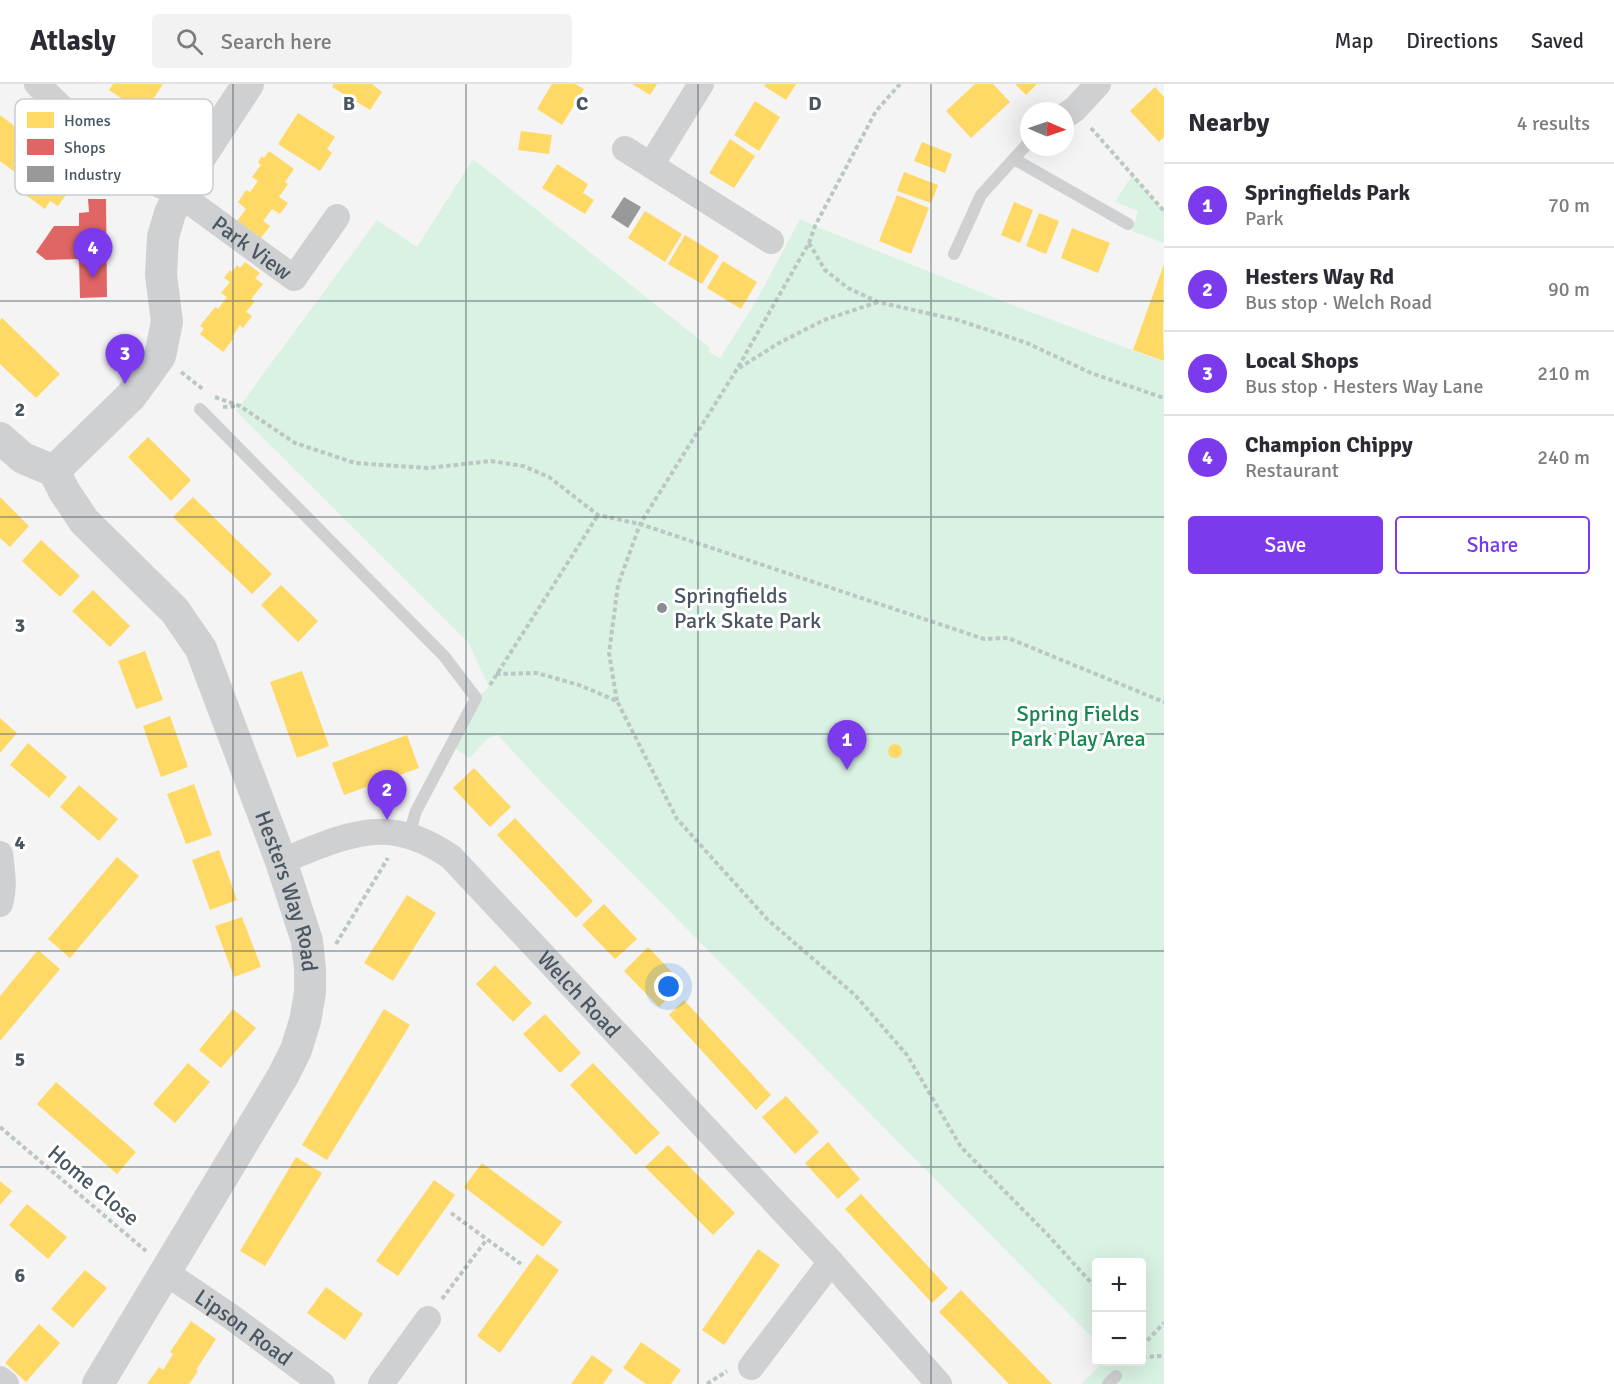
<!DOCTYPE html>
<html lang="en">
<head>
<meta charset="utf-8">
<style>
	body { margin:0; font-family:Signika,sans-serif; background:#f2f2f3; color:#2b2b33 }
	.controls { position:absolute; right:18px; bottom:18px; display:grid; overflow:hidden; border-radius:6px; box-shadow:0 6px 24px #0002 }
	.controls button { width:54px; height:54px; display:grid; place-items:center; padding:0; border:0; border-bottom:2px solid #e1e1e2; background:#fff; color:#2b2b33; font:30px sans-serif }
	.compass { position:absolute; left:1020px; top:18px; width:54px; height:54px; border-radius:50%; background:#fff; box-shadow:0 6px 24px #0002; rotate:92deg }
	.you { position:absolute; left:669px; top:903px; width:21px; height:21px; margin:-15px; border:4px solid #fff; border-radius:50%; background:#1a73e8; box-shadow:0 0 0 9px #1a73e833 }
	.badge { display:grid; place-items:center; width:39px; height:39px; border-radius:50%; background:#7c3aed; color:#fff; font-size:20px; font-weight:700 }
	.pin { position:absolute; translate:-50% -50px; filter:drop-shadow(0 2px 3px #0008) }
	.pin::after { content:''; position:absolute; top:32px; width:21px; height:18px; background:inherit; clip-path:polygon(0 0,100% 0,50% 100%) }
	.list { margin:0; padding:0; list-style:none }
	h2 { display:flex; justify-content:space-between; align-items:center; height:78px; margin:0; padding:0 24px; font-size:26px }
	h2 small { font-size:20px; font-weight:400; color:#7c7c81 }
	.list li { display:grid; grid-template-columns:39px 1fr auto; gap:18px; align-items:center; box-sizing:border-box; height:84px; padding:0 24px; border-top:2px solid #e1e1e2 }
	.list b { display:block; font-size:22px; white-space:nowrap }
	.list p { margin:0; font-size:20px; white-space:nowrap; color:#7c7c81 }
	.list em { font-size:20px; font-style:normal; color:#7c7c81 }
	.actions { display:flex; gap:12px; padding:18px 24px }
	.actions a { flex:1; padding:14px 0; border:2px solid #7c3aed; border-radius:6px; text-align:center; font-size:21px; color:#7c3aed }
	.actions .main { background:#7c3aed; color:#fff }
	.icon { flex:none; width:33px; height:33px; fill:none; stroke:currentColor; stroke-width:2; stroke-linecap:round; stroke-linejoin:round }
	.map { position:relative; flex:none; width:1164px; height:1300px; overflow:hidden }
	header { display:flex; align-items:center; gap:36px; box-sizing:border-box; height:84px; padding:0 30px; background:#fff; border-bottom:2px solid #e1e1e2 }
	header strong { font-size:28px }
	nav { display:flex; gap:33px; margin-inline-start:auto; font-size:21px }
	.search { width:420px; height:54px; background:#f2f2f3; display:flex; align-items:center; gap:15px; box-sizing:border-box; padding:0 21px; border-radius:6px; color:#7c7c81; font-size:22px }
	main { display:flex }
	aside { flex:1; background:#fff }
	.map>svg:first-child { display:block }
	.green { fill:#d9f2e3 }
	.homes { fill:#ffd966 }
	.shops { fill:#e06666 }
	.industry { fill:#999 }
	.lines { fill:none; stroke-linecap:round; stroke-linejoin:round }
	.path { stroke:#bcc7c4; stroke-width:4; stroke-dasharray:4.5 3; stroke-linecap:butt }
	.service { stroke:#ced0d2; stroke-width:12 }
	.minor { stroke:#ced0d2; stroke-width:26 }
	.tertiary { stroke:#ced0d2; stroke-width:32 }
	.grid { fill:none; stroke:#4a5661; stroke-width:1.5; stroke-opacity:0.55 }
	.poi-dot { fill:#868d94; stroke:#fff; stroke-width:2 }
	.labels { text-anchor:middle; stroke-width:6; stroke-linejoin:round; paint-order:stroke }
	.street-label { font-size:22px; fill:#4a5661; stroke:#fff }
	.poi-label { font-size:22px; fill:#4a5661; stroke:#fff; text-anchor:start }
	.park-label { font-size:22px; fill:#17864f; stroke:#fff }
	.key { fill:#fff; stroke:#c9ccd0; stroke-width:1.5 }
	.key-label { font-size:16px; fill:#4a5661 }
	.grid-label { font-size:20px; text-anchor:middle; font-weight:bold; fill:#4a5661; stroke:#fff; stroke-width:6; stroke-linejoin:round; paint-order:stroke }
</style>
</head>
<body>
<header>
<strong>Atlasly</strong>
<div class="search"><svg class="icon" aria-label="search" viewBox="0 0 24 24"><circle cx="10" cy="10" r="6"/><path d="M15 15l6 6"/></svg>Search here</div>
<nav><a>Map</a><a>Directions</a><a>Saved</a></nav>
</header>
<main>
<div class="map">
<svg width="1164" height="1300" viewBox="0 0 1164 1300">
	<rect width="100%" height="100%" fill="#f4f4f4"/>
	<g class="green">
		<polygon points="473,75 710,264 709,268 720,274 755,219 800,135 815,142 1023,225 1164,278 1164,1300 1081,1300 1104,1278 1142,1278 1142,1178 1096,1178 1096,1257 542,699 498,651 487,655 470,674 450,662 476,614 489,603 468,558 236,327 377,136 417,163"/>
		<polygon points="1132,91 1162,125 1164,124 1164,159 1132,147 1138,127 1115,118"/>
	</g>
	<g class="homes">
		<polygon points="113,0 163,0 144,29 109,6"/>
		<polygon points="334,0 372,0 382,8 370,26 332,3"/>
		<polygon points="552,0 575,0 584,5 562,41 537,25"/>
		<polygon points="632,0 657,0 650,11"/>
		<polygon points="766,0 796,0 786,16 764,2"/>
		<polygon points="975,0 993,0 1010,18 971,54 946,27"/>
		<polygon points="1015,0 1037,0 1026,11"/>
		<polygon points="1155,3 1164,13 1164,53 1159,58 1130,27"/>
		<polygon points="755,17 780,33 759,67 734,51"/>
		<polygon points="298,29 335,53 327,65 332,69 320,87 278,60"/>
		<polygon points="0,31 30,54 25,61 33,66 16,89 0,77"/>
		<polygon points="521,47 552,51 549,70 518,66"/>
		<polygon points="730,55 755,72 734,104 709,89"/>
		<polygon points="922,58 952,70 945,89 914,77"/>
		<polygon points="269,67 294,85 285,98 288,100 279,113 288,119 280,130 272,125 263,137 270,142 261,154 237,137 246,125 238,118 246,106 250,108 258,97 252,93 261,81 258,78 262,72 264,74"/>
		<polygon points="40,71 76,97 58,122 50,117 45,125 16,104"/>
		<polygon points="557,80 588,100 583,109 594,116 585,130 542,104"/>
		<polygon points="904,88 938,101 931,119 897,107"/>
		<polygon points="897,111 929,124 911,170 879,157"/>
		<polygon points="1014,118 1033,126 1020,159 1001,151"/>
		<polygon points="645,127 682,150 665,178 628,154"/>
		<polygon points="1039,129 1059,137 1046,170 1026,162"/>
		<polygon points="1072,144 1110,159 1098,189 1061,174"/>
		<polygon points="685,151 719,172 702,200 668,180"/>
		<polygon points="723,177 757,198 741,225 707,204"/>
		<polygon points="245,178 260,189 255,194 263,200 251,215 255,217 246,228 252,232 243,244 240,241 232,253 234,254 223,268 200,250 204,245 200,242 215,223 218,225 227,213 221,209 230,198 224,194 230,186 232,188 237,181 240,184"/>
		<polygon points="1164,180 1163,247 1164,277 1133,266"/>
		<polygon points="2,234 60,290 36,314 0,280 0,236"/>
		<polygon points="148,353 191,396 171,417 128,373"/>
		<polygon points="0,413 29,442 10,463 0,454"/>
		<polygon points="193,413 272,490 252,510 173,433"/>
		<polygon points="41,456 80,492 60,513 22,477"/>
		<polygon points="281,501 318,537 298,558 261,521"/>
		<polygon points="93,506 130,542 110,563 72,527"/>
		<polygon points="145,567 163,616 136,625 118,577"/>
		<polygon points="302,587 329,662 297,674 270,598"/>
		<polygon points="170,632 188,683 161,693 143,642"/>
		<polygon points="0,634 17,649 0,669"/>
		<polygon points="407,651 419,684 344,711 332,679"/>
		<polygon points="28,659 67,693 49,714 10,681"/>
		<circle cx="895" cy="667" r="7"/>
		<polygon points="474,684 511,723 490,743 453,704"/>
		<polygon points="194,700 212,751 186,760 167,710"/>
		<polygon points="79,701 118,735 99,757 60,723"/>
		<polygon points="515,734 593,817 576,834 497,751"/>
		<polygon points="219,766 237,816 210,826 192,776"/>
		<polygon points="117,773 139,792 70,874 48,855"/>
		<polygon points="407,811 436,829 393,897 364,879"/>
		<polygon points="604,820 637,855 615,875 582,841"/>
		<polygon points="242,833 261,883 234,893 215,842"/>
		<polygon points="648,863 683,900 659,923 624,887"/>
		<polygon points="38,866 60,885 0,957 0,912"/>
		<polygon points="495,881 532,919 513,938 476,900"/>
		<polygon points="684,916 771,1011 756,1026 669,931"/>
		<polygon points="233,925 256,944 221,984 199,966"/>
		<polygon points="384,925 410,941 327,1076 302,1061"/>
		<polygon points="545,930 581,969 560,989 523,950"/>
		<polygon points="188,979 210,998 175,1039 153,1020"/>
		<polygon points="593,979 660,1049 636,1071 570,1001"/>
		<polygon points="56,998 136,1068 117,1090 37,1020"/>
		<polygon points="786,1012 819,1048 795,1070 762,1033"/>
		<polygon points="828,1058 860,1095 838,1115 805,1079"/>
		<polygon points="668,1061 735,1129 713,1151 645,1083"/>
		<polygon points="296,1073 322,1089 265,1182 240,1167"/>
		<polygon points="482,1079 562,1138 543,1163 464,1103"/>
		<polygon points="434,1096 455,1111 398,1192 376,1177"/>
		<polygon points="0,1097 12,1107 0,1121"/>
		<polygon points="861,1110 948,1204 932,1219 845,1125"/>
		<polygon points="27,1120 67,1153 48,1175 9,1141"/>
		<polygon points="758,1165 780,1181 724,1261 702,1246"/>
		<polygon points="537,1170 559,1186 500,1269 477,1252"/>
		<polygon points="85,1186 107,1204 73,1244 51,1225"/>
		<polygon points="326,1203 363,1230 345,1256 307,1229"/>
		<polygon points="961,1206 1025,1272 1052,1300 1009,1300 955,1244 939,1228"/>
		<polygon points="191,1237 216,1255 196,1286 198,1287 189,1300 147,1300 159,1283 163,1286 173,1270 170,1268"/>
		<polygon points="39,1240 60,1259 26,1298 5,1279"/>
		<polygon points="641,1258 681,1286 671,1300 646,1300 623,1284"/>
		<polygon points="592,1271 613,1286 603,1300 571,1300"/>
	</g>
	<polygon class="shops" points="88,115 106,115 107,213 80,214 79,175 46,176 36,168 54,142 79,142 79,129 89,128"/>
	<polygon class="industry" points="624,113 641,123 628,144 611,133"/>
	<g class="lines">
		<g class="path">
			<polyline points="1091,44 1164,127"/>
			<polyline points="809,159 825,186 848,204 878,218 958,236 1027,259 1091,289 1164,314"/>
			<polyline points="739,284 779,259 824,236 878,218"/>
			<polyline points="181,288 204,306"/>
			<polyline points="215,313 240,322 295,359 355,379 428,384 491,377 523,382 549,393 598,431 640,440 984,555 1008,554 1164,618"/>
			<polyline points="223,323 239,322"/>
			<polyline points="496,590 537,589 579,601 617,617 677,735 768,836 855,911 907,971 961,1063 1048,1151 1096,1204"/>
			<polyline points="490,601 598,431"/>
			<polyline points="617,617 609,569 618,501 640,440 737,285 809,159 815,142 876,27 900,0"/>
			<polyline points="336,860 388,774"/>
			<polyline points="0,1043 146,1167"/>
			<polyline points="451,1129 521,1180"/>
			<polyline points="442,1215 487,1155"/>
			<polyline points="1142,1262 1164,1239"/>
			<polyline points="1142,1273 1164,1272"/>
			<polyline points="707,1300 727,1287"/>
		</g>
		<g class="service">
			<polyline points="1014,75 1128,140"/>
			<polyline points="954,170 981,111 1029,58"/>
			<polyline points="200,325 444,572 476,614 416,727 409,751"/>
			<polyline points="1108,1300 1116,1292"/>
		</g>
		<g class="minor">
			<path id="s1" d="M 37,0 L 114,74 L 137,90 L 179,110 L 294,194 L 337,133"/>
			<polyline points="1065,32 1075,25 1098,0"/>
			<polyline points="625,65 771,157"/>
			<polyline points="651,81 701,0"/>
			<path d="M 0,770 C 2,787 5,803 0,820"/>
			<path id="s2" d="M 281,777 C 347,752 386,728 451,773 L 831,1178 L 939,1300"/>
			<path id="s3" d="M 165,1188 L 230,1232 L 322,1300"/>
			<polyline points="751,1283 831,1178"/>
			<polyline points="0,1295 6,1300"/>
			<polyline points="381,1300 428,1235"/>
		</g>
		<g class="tertiary">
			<path id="s4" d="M 0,354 L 23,374 L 54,387 L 64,407 L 84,437 L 175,527 L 201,565 L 281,777 L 307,857 L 310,884 L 310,909 L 305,937 L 296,966 L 283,992 L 98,1300"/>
			<polyline points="54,387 131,312 160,272 167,238 161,191 163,153 170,129 193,84 248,0"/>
		</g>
	</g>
	<path class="grid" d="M 233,0 L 233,1300M 466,0 L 466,1300M 698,0 L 698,1300M 931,0 L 931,1300M 0,217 L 1164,217M 0,433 L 1164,433M 0,650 L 1164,650M 0,867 L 1164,867M 0,1083 L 1164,1083"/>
	<circle class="poi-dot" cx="662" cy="524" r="6"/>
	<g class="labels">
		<g class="street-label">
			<text dy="8" stroke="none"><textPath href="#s1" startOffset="272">Park View</textPath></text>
			<text dy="8" stroke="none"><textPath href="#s4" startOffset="554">Hesters Way Road</textPath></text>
			<text dy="8" stroke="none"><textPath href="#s2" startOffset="368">Welch Road</textPath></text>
			<text transform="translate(94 1101) rotate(40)" y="8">Home Close</text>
			<text dy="8" stroke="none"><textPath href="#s3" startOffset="96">Lipson Road</textPath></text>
		</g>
		<g class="poi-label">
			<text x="674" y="519">Springfields<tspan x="674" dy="25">Park Skate Park</tspan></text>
		</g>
		<g class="park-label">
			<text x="1078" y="637">Spring Fields<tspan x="1078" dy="25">Park Play Area</tspan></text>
		</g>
	</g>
	<rect x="15" y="15" width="198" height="96" rx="9" class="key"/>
	<rect x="27" y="28" width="27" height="16" fill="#ffd966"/>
	<rect x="27" y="55" width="27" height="16" fill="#e06666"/>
	<rect x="27" y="82" width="27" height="16" fill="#999"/>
	<g class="key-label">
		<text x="64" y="42">Homes</text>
		<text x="64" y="69">Shops</text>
		<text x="64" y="96">Industry</text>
	</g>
	<g class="grid-label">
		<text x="349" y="26">B</text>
		<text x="582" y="26">C</text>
		<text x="815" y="26">D</text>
		<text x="20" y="332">2</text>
		<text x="20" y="548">3</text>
		<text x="20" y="765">4</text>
		<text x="20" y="982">5</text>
		<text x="20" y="1198">6</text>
	</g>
</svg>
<div class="controls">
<button>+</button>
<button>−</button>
</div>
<svg class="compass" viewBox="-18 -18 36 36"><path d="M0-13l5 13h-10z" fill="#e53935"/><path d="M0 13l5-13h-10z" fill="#7c7c81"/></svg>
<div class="you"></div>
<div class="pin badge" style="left:847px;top:686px">1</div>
<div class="pin badge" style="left:387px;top:736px">2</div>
<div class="pin badge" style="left:125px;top:300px">3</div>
<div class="pin badge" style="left:93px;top:194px">4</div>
</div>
<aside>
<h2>Nearby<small>4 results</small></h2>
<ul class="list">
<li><span class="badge">1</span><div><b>Springfields Park</b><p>Park</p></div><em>70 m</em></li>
<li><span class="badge">2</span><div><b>Hesters Way Rd</b><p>Bus stop · Welch Road</p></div><em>90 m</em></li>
<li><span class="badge">3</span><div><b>Local Shops</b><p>Bus stop · Hesters Way Lane</p></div><em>210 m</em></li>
<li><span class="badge">4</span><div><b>Champion Chippy</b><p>Restaurant</p></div><em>240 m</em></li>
</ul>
<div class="actions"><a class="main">Save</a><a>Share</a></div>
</aside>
</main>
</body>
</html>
